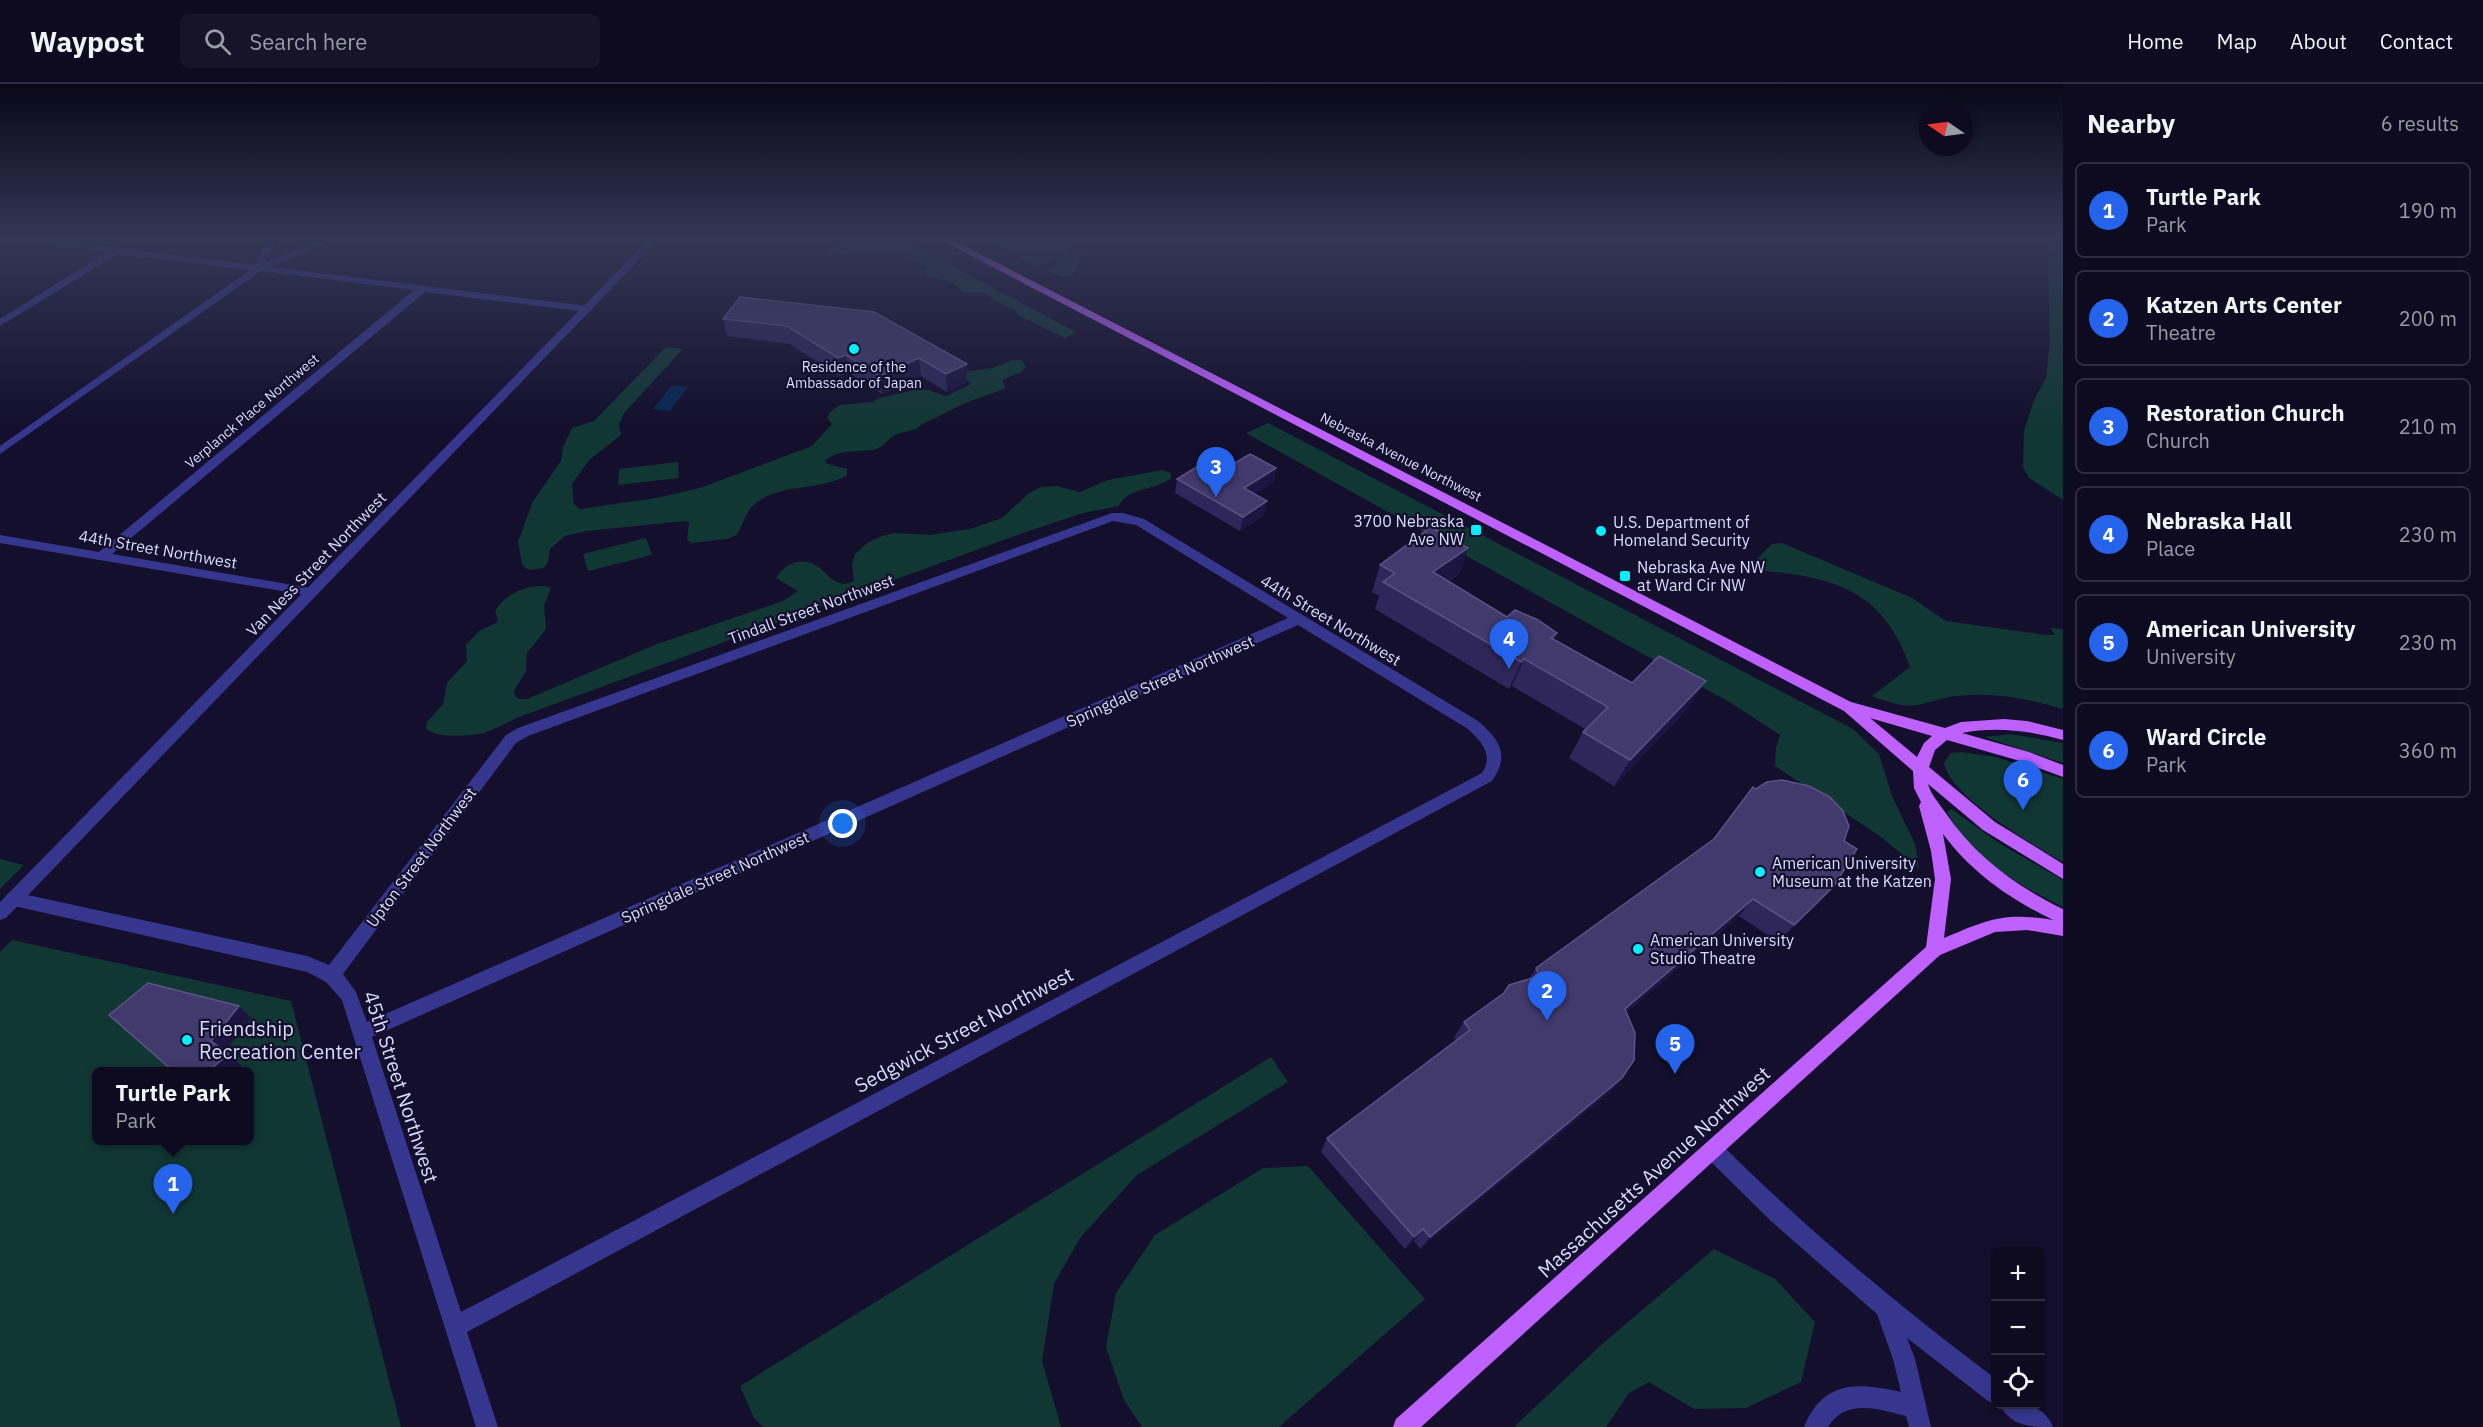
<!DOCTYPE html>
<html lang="en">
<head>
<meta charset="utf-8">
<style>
	body { margin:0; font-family:"IBM Plex Sans",sans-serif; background:#17142a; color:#f1f3f6 }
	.controls { position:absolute; right:18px; bottom:18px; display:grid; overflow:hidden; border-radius:9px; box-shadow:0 3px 9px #0003 }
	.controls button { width:54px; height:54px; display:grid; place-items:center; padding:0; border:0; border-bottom:2px solid #2e2b3f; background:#0e0b21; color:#f1f3f6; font:30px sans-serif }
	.compass { position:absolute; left:1919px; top:18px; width:54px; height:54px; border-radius:50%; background:#0e0b21; box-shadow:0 3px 9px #0003; rotate:283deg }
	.you { position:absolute; left:843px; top:740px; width:21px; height:21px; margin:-15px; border:4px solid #fff; border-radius:50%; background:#1a73e8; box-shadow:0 0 0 9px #1a73e833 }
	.badge { display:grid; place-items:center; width:39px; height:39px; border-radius:50%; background:#2563eb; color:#fff; font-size:20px; font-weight:700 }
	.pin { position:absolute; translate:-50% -50px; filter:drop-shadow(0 2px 3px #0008) }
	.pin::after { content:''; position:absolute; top:32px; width:21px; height:18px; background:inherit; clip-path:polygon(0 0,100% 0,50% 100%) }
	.popup { position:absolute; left:92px; top:983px; width:162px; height:78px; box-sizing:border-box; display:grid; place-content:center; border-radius:9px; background:#0e0b21; filter:drop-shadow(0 2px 4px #0005); font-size:20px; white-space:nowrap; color:#9b9ba5 }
	.popup b { font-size:22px; color:#f1f3f6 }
	.popup::after { content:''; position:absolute; left:50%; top:100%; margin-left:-12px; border:12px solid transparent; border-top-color:#0e0b21 }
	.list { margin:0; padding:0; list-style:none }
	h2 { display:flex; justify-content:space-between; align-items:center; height:78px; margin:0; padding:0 24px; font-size:26px }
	h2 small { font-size:20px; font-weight:400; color:#9b9ba5 }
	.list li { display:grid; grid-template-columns:39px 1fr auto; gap:18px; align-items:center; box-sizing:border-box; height:96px; margin:0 12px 12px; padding:0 12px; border:2px solid #2e2b3f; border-radius:9px }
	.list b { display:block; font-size:22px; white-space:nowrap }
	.list p { margin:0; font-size:20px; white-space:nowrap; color:#9b9ba5 }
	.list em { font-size:20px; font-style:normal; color:#9b9ba5 }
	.icon { flex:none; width:33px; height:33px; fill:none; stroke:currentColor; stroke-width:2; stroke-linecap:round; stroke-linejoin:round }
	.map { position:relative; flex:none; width:2063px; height:1343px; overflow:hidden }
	header { display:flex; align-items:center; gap:36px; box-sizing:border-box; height:84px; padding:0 30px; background:#0e0b21; border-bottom:2px solid #2e2b3f }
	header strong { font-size:28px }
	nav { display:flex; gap:33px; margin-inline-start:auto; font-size:21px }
	.search { width:420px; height:54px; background:#17142a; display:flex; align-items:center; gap:15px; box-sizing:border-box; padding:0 21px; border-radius:9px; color:#9b9ba5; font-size:22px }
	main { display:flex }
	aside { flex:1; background:#0e0b21 }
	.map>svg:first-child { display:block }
	.green { fill:#113734; fill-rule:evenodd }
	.water { fill:#082652 }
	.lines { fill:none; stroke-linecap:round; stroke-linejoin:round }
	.minor { fill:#36368f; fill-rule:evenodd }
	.tertiary { fill:#36368f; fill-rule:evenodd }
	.primary { fill:#be61ff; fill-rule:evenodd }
	.wall { fill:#2f275b }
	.shaded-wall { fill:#1c1541 }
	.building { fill:#423a6d; stroke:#5a5384; stroke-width:1.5 }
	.poi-dot { fill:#06efff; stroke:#130f2c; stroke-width:2 }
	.labels { text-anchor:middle; stroke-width:4.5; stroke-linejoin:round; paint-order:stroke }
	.far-poi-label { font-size:14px; fill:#dddaff; stroke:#130f2c }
	.far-street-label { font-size:14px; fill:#dddaff; stroke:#130f2c }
	.poi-label { font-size:16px; fill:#dddaff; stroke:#130f2c; text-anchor:start }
	.street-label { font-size:16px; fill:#dddaff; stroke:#130f2c }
	.near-poi-label { font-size:20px; fill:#dddaff; stroke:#130f2c; text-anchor:start }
	.near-street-label { font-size:20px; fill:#dddaff; stroke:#130f2c }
</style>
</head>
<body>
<header>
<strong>Waypost</strong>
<div class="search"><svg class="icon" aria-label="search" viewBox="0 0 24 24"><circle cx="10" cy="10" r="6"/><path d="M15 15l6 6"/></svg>Search here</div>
<nav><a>Home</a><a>Map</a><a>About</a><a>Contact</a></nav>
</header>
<main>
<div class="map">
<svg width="2063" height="1343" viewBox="0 0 2063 1343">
	<rect width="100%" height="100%" fill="#130f2c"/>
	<g class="green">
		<path d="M 851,154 L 899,154 L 1076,248 L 1065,254 L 1020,232 L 1013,225 L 1006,223 L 984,209 L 964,209 L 953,199 L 927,192 L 924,189 L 927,182 C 903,171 880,167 854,169 C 843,170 832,174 822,170 L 839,159 Z"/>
		<path d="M 982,154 L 1078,154 C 1069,170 1053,177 1037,183 Z"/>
		<polygon points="2052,155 2060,156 2063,160 2059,163 2063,168 2063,416 2029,394 2023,383 2024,347 2034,316 2046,294 2050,258 2047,157"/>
		<polygon points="1085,164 1073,191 1061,193 1046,186 1066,177"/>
		<path d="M 666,263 L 683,265 L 624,329 L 619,341 L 621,351 L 589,376 L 572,400 L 574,420 L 580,425 L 656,414 L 700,404 L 812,362 L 832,340 L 827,334 L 830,328 L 840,321 L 873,318 L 879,314 L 919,305 L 928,306 L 946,312 L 971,300 L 960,291 L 963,288 L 992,284 L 1013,276 L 1022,276 L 1026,283 L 1021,288 L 1002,296 L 1005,302 L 1004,305 L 965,319 L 921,341 C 914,349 905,346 895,351 C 888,355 883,363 876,365 C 859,369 838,364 825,377 L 828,380 L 847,385 L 847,391 C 819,409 774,397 750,425 C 745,432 741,443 737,451 L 727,455 L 691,459 L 687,455 L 689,439 L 685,437 L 587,447 L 565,452 L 550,465 L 548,478 L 544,484 L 530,486 L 525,484 L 522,480 L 518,458 L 533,417 L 561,377 L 563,363 L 572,344 L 594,337 Z"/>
		<polygon points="1268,339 1853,645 1879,670 1892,712 1915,760 1919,784 1881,753 1775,682 1776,664 1780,651 1731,619 1246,349"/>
		<polygon points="678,378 679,394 618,401 619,385"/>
		<path d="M 1162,386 L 1171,389 L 1171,394 C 1155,407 1127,403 1119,422 L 1083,429 L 1023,449 L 519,633 C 508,638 496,645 484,649 C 471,652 434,655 426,644 L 427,638 L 443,620 L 447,599 L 467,577 L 466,561 L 479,547 L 496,539 L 498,536 L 495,528 C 503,510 533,497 551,504 L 544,521 L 546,545 L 527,569 L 526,587 L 514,607 L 515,612 L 519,615 L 527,615 L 657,560 L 783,517 L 798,507 L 776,494 C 784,480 802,472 817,482 C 825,487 831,497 840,499 C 845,501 850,499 854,497 L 852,481 L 855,470 L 867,459 L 882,452 L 895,449 L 930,451 L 970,445 L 1002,434 L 1029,409 L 1041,403 L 1056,402 L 1080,408 L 1108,396 Z"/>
		<polygon points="646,454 652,471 588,487 583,470"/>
		<path d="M 1782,459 L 1912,514 L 1946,537 L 2047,551 L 2055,551 L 2050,544 L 2063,545 L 2063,625 C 2028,615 1994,608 1958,612 C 1945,613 1934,617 1922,620 C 1906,625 1887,618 1872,612 L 1910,583 C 1880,499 1827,493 1747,485 L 1772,460 Z"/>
		<polygon points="2011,650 2063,659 2063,679 1984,653"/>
		<path d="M 1961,668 L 1996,673 L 2063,695 L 2063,778 C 2034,762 1949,712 1944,679 L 1951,669 Z"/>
		<path d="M 1951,725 L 2002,761 L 2063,796 L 2063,823 C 2019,801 1970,774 1947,728 Z"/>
		<polygon points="0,775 24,781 0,805"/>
		<path d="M 12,856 L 291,917 L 401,1343 L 0,1343 L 0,868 ZM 96,988 L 249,988 L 249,1056 L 96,1056 Z"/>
		<polygon points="1271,973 1288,998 1137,1091 1080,1154 1054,1200 1042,1277 1061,1343 763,1343 754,1334 740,1302"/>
		<polygon points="1308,1082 1425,1215 1279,1343 1142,1343 1124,1316 1106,1263 1116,1209 1155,1151 1263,1084"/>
		<polygon points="1714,1165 1775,1195 1815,1238 1801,1298 1746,1324 1694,1325 1649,1298 1629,1309 1606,1343 1514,1343 1601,1261"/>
	</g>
	<polygon class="water" points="672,301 688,303 670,327 653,325"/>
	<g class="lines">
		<g class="minor">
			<polygon points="9,154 39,154 255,181 268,154 277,154 266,178 324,154 337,154 271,183 588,222 593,225 588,228 425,208 112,470 316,505 318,508 316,511 311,512 0,459 0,451 99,468 414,206 261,187 0,370 0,362 250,186 118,170 0,242 0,235 107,168"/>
			<path d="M 1112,429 L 1123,429 L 1144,435 L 1478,637 C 1500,656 1510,671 1492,697 L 467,1248 L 498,1343 L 476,1343 L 342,916 L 326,898 L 307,888 L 14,822 L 8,820 L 6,815 L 8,810 L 14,808 L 307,872 L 329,881 L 506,651 L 518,644 ZM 1113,437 L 1136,441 L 1288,534 L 367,938 L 356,908 L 343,890 L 516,659 L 528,652 ZM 1298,541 L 1468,645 C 1481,657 1494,671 1482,689 L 461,1228 L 372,953 Z"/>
			<path d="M 1713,1056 L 1720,1059 C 1806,1145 1899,1222 1996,1295 L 1996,1320 L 1988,1317 L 1907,1254 L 1915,1275 L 1931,1343 L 1909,1343 L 1906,1332 C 1878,1325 1846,1314 1828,1343 L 1804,1343 C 1823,1296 1858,1298 1901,1308 L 1893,1275 L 1877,1230 L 1772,1138 L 1706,1073 L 1703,1066 L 1706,1059 Z"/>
			<path d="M 2000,1320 C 2022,1320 2043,1319 2053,1343 C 2032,1343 2010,1343 2000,1320 Z"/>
		</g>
		<polygon class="tertiary" points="650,154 660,154 6,834 0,836 0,818"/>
		<path class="primary" d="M 937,154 L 949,154 L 1851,618 L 1945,644 L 1961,638 L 2004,635 L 2027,637 L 2063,646 L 2063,656 C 2030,647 1996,642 1962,649 L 2029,668 L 2063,681 L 2063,693 L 2020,677 L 1947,656 L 1935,666 L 1929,683 L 1995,738 L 2063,780 L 2063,795 L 1983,746 L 1928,700 C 1931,711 1939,719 1945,728 C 1975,772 2015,802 2063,825 L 2063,852 L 2027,846 L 1995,848 L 1940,871 L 1421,1343 L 1393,1343 L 1396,1335 L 1926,863 L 1935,795 L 1931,767 L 1919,722 L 1921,718 L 1914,704 L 1913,687 L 1844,627 ZM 1870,634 L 1932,652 L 1924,659 L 1917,673 ZM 1943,750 C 1972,789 2010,815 2053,836 C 2004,828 1989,835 1944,854 L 1951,795 Z"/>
	</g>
	<g class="wall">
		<polygon points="874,228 967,298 947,308 921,292 882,310 848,288 840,292 790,260 727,252 723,235"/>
		<polygon points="1276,384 1274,398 1254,410 1264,431 1240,447 1175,409 1177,395 1218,389"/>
		<polygon points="1468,464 1459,490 1449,498 1507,533 1557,549 1554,555 1632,599 1689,623 1614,702 1569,674 1583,648 1585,645 1512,602 1509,605 1375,525 1379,512 1372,508 1380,481"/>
		<polygon points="1844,757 1834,802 1819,819 1778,858 1739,832 1626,929 1622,994 1609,1009 1420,1165 1414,1157 1405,1165 1321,1068 1327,1054 1456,956 1454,953 1464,938 1529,895 1536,884"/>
	</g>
	<g class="shaded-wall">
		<polygon points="846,271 848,288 840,292 838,274"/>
		<polygon points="919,274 921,292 882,310 880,292"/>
		<polygon points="967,280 967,298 947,308 946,290"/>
		<polygon points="1276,384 1274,398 1242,418 1244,404"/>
		<polygon points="1267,417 1264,431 1240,447 1243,433"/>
		<polygon points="1468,464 1459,490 1424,515 1433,488"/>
		<polygon points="1524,575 1512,602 1509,605 1521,578"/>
		<polygon points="1706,597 1689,623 1614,702 1630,676"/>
		<polygon points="1834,802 1819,819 1778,858 1794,841"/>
		<polygon points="1753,815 1739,832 1612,941 1625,925"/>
		<polygon points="239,922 251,934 225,968 211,957"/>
		<polygon points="229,970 242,982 236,987 208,987"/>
		<polygon points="1622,994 1609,1009 1420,1165 1430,1153"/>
		<polygon points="1423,1145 1414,1157 1405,1165 1414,1153"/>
	</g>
	<g class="building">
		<polygon points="740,213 874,228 967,280 946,290 919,274 880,292 846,271 838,274 787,242 723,235"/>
		<polygon points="1250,370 1276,384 1244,404 1267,417 1243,433 1177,395 1201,380 1218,389"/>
		<polygon points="1431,443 1468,464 1433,488 1507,533 1515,526 1538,536 1557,549 1551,554 1632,599 1659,572 1706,597 1630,676 1583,648 1608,623 1524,575 1521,578 1383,498 1395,489 1380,481"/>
		<polygon points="1782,696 1809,702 1830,713 1843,727 1849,742 1844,757 1857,765 1834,802 1794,841 1753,815 1625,925 1635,949 1634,976 1622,994 1430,1153 1423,1145 1414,1153 1327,1054 1470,946 1464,938 1504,909 1509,901 1539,892 1536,884 1714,755 1753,703 1756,705 1767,698"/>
		<polygon points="148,899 239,922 211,957 229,970 208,987 173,987 109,931"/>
	</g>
	<linearGradient id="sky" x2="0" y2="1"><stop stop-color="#0a0818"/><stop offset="0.45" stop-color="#333756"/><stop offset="1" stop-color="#333756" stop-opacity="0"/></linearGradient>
	<rect width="2063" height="342" fill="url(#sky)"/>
	<g class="poi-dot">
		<circle cx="854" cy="265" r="6"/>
		<rect x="1470" y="440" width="12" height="12" rx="3"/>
		<circle cx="1601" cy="447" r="6"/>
		<rect x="1619" y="486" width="12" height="12" rx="3"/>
		<circle cx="1760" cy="788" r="6"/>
		<circle cx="1638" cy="865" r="6"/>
		<circle cx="187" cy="956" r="6"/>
	</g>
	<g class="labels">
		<g class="far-poi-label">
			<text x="854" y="288">Residence of the<tspan x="854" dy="16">Ambassador of Japan</tspan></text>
		</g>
		<g class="far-street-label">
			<text transform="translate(252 327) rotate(-40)" y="5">Verplanck Place Northwest</text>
			<text transform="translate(1401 373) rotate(27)" y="5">Nebraska Avenue Northwest</text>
		</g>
		<g class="poi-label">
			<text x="1464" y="443" text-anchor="end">3700 Nebraska<tspan x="1464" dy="18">Ave NW</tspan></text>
			<text x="1613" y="444">U.S. Department of<tspan x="1613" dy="18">Homeland Security</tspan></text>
			<text x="1637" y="489">Nebraska Ave NW<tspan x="1637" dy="18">at Ward Cir NW</tspan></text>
			<text x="1772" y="785">American University<tspan x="1772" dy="18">Museum at the Katzen</tspan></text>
			<text x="1650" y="862">American University<tspan x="1650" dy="18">Studio Theatre</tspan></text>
		</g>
		<g class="street-label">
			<text transform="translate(158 465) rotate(10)" y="6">44th Street Northwest</text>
			<text transform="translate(316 480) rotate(-46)" y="6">Van Ness Street Northwest</text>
			<text transform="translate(811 525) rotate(-20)" y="6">Tindall Street Northwest</text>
			<text transform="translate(1331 536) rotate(31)" y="6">44th Street Northwest</text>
			<text transform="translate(1160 597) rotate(-24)" y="6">Springdale Street Northwest</text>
			<text transform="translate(421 773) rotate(-53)" y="6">Upton Street Northwest</text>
			<text transform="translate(715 793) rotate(-24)" y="6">Springdale Street Northwest</text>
		</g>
		<g class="near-poi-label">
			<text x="199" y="952">Friendship<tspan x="199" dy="23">Recreation Center</tspan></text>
		</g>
		<g class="near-street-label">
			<text transform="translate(964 946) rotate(-28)" y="7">Sedgwick Street Northwest</text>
			<text transform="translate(401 1003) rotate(72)" y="7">45th Street Northwest</text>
			<text transform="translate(1654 1088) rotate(-42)" y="7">Massachusetts Avenue Northwest</text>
		</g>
	</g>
</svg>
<div class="controls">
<button>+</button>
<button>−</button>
<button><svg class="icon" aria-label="locate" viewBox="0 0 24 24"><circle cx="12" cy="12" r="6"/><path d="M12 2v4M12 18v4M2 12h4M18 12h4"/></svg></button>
</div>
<svg class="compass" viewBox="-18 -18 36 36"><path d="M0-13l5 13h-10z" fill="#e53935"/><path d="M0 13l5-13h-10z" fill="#9b9ba5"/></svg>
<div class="you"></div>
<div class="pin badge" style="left:173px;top:1130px">1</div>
<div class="popup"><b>Turtle Park</b>Park</div>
<div class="pin badge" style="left:1547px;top:937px">2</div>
<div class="pin badge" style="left:1216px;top:413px">3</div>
<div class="pin badge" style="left:1509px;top:585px">4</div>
<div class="pin badge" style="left:1675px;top:990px">5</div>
<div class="pin badge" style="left:2023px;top:726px">6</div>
</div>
<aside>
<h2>Nearby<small>6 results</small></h2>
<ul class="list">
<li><span class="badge">1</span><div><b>Turtle Park</b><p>Park</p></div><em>190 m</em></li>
<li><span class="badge">2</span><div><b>Katzen Arts Center</b><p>Theatre</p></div><em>200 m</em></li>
<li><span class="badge">3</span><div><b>Restoration Church</b><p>Church</p></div><em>210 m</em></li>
<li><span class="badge">4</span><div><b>Nebraska Hall</b><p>Place</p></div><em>230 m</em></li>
<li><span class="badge">5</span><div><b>American University</b><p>University</p></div><em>230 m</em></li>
<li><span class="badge">6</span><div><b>Ward Circle</b><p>Park</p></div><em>360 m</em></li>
</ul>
</aside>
</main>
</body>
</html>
